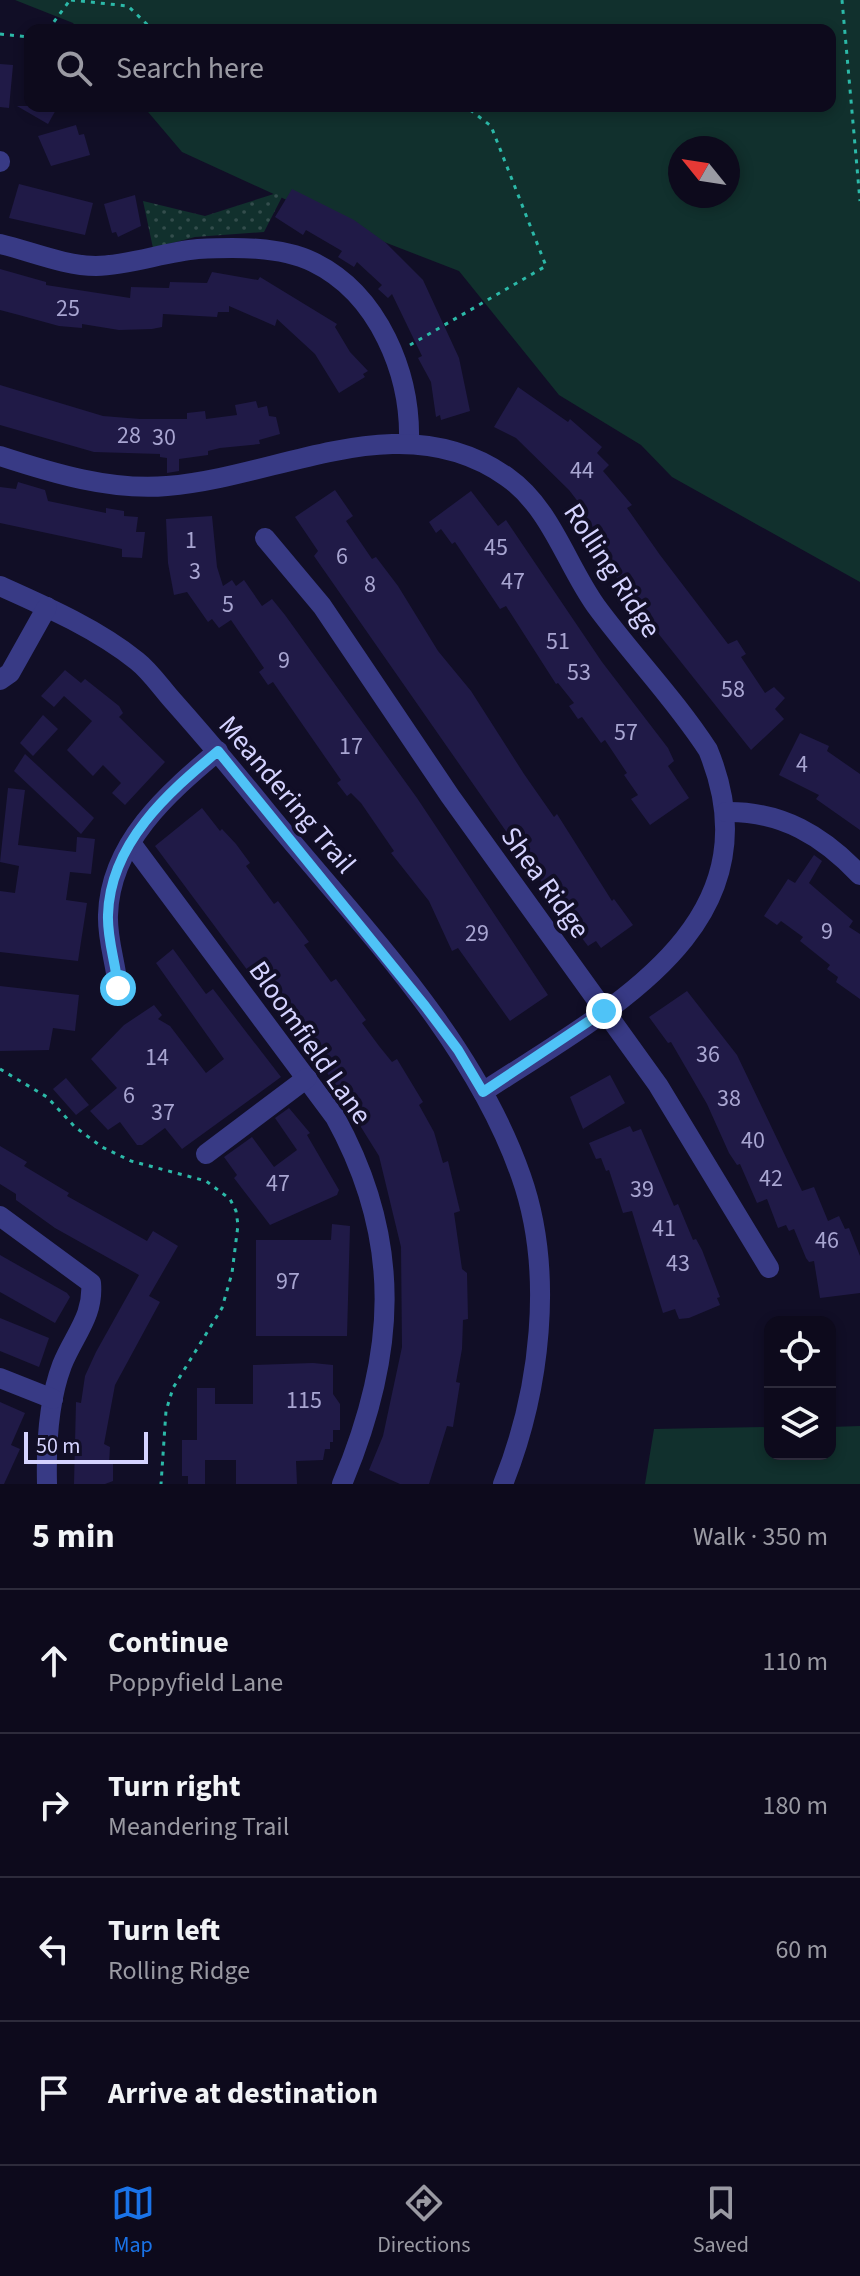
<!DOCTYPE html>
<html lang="en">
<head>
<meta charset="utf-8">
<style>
	body { margin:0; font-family:"Source Sans 3",sans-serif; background:#161325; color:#f1f3f6 }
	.controls { position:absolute; right:24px; bottom:24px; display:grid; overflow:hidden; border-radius:16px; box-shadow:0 4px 12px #0003 }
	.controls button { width:72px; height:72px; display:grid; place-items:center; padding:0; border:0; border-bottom:2px solid #2d2b3b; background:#0d0a1c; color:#f1f3f6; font:40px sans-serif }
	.compass { position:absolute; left:668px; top:136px; width:72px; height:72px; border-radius:50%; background:#0d0a1c; box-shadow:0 4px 12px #0003; rotate:300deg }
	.scale { position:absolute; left:24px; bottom:20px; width:124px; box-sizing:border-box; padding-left:8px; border:4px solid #d5d3ff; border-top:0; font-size:22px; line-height:28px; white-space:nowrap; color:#d5d3ff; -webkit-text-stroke:6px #110e26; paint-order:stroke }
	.stop { position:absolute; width:24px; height:24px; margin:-18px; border:6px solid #4fc3f7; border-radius:50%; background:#fff }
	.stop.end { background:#4fc3f7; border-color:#fff; box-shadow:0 2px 8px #0008 }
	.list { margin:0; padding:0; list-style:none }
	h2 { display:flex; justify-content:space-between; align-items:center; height:104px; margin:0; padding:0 32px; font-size:34px }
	h2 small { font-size:26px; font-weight:400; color:#9a9aa3 }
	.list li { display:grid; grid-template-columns:52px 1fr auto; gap:24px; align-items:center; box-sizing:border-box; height:144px; padding:0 32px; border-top:2px solid #2d2b3b }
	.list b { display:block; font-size:30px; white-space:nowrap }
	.list p { margin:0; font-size:26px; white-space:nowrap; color:#9a9aa3 }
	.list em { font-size:26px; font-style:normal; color:#9a9aa3 }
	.icon { flex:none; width:44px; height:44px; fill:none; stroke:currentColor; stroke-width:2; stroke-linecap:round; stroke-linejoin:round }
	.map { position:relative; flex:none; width:860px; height:1484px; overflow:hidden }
	.search { position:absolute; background:#0d0a1c; box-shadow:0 4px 12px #0003; left:24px; right:24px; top:24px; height:88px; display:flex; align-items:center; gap:20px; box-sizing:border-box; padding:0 28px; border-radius:16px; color:#9a9aa3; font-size:30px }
	.sheet { height:680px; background:#0d0a1c }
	nav { display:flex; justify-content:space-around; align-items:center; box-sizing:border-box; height:112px; border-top:2px solid #2d2b3b; background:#0d0a1c; font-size:22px; color:#9a9aa3 }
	nav a { display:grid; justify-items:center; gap:4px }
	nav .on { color:#1a73e8 }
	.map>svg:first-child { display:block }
	.grass { fill:#11302d; fill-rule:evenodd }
	.park { fill:url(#park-dots) }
	.building { fill:#201a47 }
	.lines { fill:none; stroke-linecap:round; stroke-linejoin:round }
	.path { stroke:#2cb9a8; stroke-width:3; stroke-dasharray:4 6; stroke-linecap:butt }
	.minor { stroke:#383a85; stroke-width:20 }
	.route { stroke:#4fc3f7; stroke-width:10 }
	.labels { text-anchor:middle; stroke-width:8; stroke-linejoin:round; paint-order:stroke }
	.number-label { font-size:24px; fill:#a8a5d1 }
	.street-label { font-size:28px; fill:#d5d3ff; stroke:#110e26 }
</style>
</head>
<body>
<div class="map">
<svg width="860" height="1484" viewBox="0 0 860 1484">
	<defs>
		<pattern id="park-dots" width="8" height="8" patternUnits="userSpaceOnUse" patternTransform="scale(2)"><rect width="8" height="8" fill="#11302d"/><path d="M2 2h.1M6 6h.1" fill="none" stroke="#334d4c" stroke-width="1.8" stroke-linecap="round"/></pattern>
	</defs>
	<rect width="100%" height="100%" fill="#110e26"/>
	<g class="grass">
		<path d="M 15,0 L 860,0 L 860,582 L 672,477 L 641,445 L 559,395 L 459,271 L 348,228 L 182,152 L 143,106 L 830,106 L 830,30 L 79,30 L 73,23 ZM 680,148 L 728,148 L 728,196 L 680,196 Z"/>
		<polygon points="860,1426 860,1484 645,1484 654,1429 770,1427 770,1454 830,1454 830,1427"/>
	</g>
	<polygon class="park" points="277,193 283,195 264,232 195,237 153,248 143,201 205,216"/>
	<g class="building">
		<polygon points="0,64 13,65 9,108 0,107"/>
		<polygon points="17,106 58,106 48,124"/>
		<polygon points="76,125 79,135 84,134 90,155 51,166 38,136"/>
		<polygon points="19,184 93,203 85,235 9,218"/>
		<polygon points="292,189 354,220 386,243 423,280 459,358 470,411 441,420 440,415 436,417 431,382 418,358 422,356 392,294 388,298 378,289 382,285 357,262 354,267 338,257 342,251 306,230 303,235 275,217"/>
		<polygon points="135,195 141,226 118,237 116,232 112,233 104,204"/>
		<polygon points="0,269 46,282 46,285 130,298 131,287 169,288 170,282 207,283 212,272 258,280 260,277 337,324 335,327 350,352 368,371 363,374 365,377 339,393 315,354 277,319 275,326 229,306 229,312 218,312 217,317 163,314 162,327 152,329 119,330 82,324 82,328 59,326 19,315 0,310"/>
		<polygon points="0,385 103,416 140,419 187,419 187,413 205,411 206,419 237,415 235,405 256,401 258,408 267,406 269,416 276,417 280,434 259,440 260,444 220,448 208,451 208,455 179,459 179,471 167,473 167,458 160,457 160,454 94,452 0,425"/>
		<polygon points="518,387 568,422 570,419 602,447 597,453 609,465 603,471 632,505 627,508 660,555 728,644 737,640 746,654 741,657 765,693 774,687 785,698 775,709 784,719 751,750 630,598 576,514 580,512 575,505 579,503 569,490 516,438 494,427"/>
		<polygon points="18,482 45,490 48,501 106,513 106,508 124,511 124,516 138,517 136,532 145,532 142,558 122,557 122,549 0,523 0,487 16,489"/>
		<polygon points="335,490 353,516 346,521 372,559 376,557 398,586 438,651 471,691 524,774 554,817 557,814 612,901 614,899 633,925 601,948 596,941 588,946 568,920 314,556 318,551 295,517"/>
		<polygon points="471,491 498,526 506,520 602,662 668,748 674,761 668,766 689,798 650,825 631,799 638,795 624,775 627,773 605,740 601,743 582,717 578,719 569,706 574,703 558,683 556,684 506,606 500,609 455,542 452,544 441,529 436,533 429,522"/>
		<polygon points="212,516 217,567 223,586 232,580 236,586 244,580 262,606 272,599 285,615 417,798 548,995 510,1021 458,948 452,951 429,901 391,853 394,851 361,803 351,793 347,796 337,783 341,780 273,682 268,685 259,672 264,668 231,620 219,628 212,619 208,622 187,592 174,595 168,563 166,519"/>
		<polygon points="65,670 81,683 85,679 119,706 123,713 119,717 165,762 125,805 112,793 121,783 103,765 93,776 67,750 92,721 64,696 54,707 41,696"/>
		<polygon points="43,715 58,729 33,756 20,743"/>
		<polygon points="800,733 829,746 827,751 860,774 860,830 816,799 819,795 779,775"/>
		<polygon points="25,754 92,816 94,818 81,834 14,771"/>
		<polygon points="8,788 25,790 18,845 76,852 77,837 95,839 91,874 70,872 66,900 87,903 78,961 0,952 0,891 15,893 19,866 0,862"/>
		<polygon points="202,808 220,831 222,829 236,844 250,863 246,866 274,904 278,901 309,942 304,945 331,982 336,979 366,1020 362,1023 379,1046 392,1062 397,1059 423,1102 419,1105 434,1132 443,1163 448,1161 460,1211 454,1213 462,1269 467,1273 468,1319 463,1320 462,1349 456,1382 460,1383 453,1427 447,1426 429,1484 400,1484 369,1470 383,1436 402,1347 401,1247 379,1156 326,1071 323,1072 155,846"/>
		<polygon points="814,855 822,861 809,883 853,921 849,927 860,934 860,999 836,982 838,977 827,969 830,965 800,941 803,937 781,921 777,925 764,916 788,879 795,883"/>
		<polygon points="173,949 206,994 213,989 281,1077 182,1149 165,1128 142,1145 137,1145 120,1122 108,1130 90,1111 117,1088 91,1059 124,1025 154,1005 162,1015 158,1019 170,1026 206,1073 224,1059 156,963"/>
		<polygon points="0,986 79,995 75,1031 53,1028 49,1050 0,1051"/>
		<polygon points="687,991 737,1055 802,1191 814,1187 828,1221 839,1216 845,1229 849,1228 860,1256 860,1293 820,1298 814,1261 809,1262 806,1258 794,1229 789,1231 786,1225 778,1228 767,1199 757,1203 740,1164 737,1165 729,1153 707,1104 671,1042 668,1043 649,1017"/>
		<polygon points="610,1075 625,1103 583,1129 570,1097"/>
		<polygon points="66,1078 89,1105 76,1115 53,1089"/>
		<polygon points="289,1108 310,1133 307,1135 339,1190 337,1195 270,1225 234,1178 237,1175 224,1157 252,1137 274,1167 297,1150 275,1118"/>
		<polygon points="630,1126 633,1132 641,1129 674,1206 678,1204 693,1240 696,1239 702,1250 720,1297 717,1298 720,1305 689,1318 679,1319 675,1309 663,1313 632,1211 623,1213 609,1170 606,1171 601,1158 596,1159 589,1143"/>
		<polygon points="0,1146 27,1162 24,1166 69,1193 67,1196 117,1224 147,1241 153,1231 178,1246 149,1296 160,1302 115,1385 104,1444 110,1447 109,1464 113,1464 113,1481 105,1484 74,1484 76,1402 81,1403 85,1376 96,1352 139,1275 55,1228 16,1200 16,1194 0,1184"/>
		<polygon points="332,1224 350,1226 347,1336 256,1336 256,1240 331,1240"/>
		<polygon points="0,1255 67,1293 70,1297 55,1323 0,1292"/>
		<polygon points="0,1318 49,1338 39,1367 0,1351"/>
		<polygon points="313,1363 333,1365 333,1394 340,1404 340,1430 333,1430 333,1442 330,1442 330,1449 325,1449 323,1460 296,1461 297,1484 236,1484 236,1460 205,1460 205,1484 188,1484 188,1476 182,1476 182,1440 197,1440 197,1388 215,1388 215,1404 253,1404 253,1365"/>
		<polygon points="0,1402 25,1413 11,1445 20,1449 4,1484 0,1484"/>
	</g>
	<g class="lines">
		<g class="path">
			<polyline points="71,0 128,6 153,30"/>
			<polyline points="842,0 860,201"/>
			<polyline points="48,30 70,0"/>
			<polyline points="338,30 339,30"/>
			<polyline points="0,34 30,37"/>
			<polyline points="410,345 546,266 491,126 465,106"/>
			<polyline points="0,1069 47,1097 75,1127 102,1147 131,1161 206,1181 230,1199 236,1211 238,1225 232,1273 222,1308 173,1388 166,1411 161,1484"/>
		</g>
		<g class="minor">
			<polyline points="0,162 0,161"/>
			<path d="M 0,244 C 30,251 65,266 96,266 C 131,265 164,252 198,249 C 234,247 280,246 313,262 C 379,294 411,374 409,442"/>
			<path d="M 0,456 C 52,473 111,491 167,486 C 281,477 401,402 507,477 C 551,508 566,564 596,606 C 632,655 675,699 708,750 C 781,927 605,1011 483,1092"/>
			<polyline points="265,538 322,606 450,796 658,1085 769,1268"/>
			<path d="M 0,586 C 47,607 97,629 137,661 C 151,672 162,689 174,702 C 206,738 237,775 267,812 C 359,924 473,1038 521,1176 C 555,1272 540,1392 503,1484"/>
			<polyline points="0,680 10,673 47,607"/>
			<path d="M 726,812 C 782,811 823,836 860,875"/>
			<path d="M 131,843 L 335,1117 C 404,1242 396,1356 342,1484"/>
			<path d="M 118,988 C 116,963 107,940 108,915 C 110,843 168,793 218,751"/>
			<polyline points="206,1154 307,1078"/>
			<path d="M 0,1216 L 91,1283 C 94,1316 74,1335 62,1365 C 48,1402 46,1445 47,1484"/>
			<polyline points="0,1378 53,1399"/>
		</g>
	</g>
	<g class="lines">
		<path class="route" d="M 118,988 C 116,963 107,940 108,915 C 110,843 168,793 218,751 L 425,1006 L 458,1050 L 483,1092 L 604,1011"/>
	</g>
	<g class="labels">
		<g class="number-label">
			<text x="68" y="316">25</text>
			<text x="129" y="443">28</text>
			<text x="164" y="445">30</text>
			<text x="582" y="478">44</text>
			<text x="191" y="548">1</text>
			<text x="496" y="555">45</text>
			<text x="342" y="564">6</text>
			<text x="195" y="579">3</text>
			<text x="513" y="589">47</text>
			<text x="370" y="592">8</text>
			<text x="228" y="612">5</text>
			<text x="558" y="649">51</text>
			<text x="284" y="668">9</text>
			<text x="579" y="680">53</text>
			<text x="733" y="697">58</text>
			<text x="626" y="740">57</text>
			<text x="351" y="754">17</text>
			<text x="802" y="772">4</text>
			<text x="827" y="939">9</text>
			<text x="477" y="941">29</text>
			<text x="708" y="1062">36</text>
			<text x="157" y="1065">14</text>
			<text x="129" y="1103">6</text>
			<text x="729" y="1106">38</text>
			<text x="163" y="1120">37</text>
			<text x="753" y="1148">40</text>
			<text x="771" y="1186">42</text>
			<text x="278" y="1191">47</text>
			<text x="642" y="1197">39</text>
			<text x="664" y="1236">41</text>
			<text x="827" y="1248">46</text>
			<text x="678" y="1271">43</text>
			<text x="288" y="1289">97</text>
			<text x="304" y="1408">115</text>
		</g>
		<g class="street-label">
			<text transform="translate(613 570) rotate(57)" y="10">Rolling Ridge</text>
			<text transform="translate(288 794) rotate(50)" y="10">Meandering Trail</text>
			<text transform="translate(546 882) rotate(54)" y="10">Shea Ridge</text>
			<text transform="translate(311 1042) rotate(55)" y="10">Bloomfield Lane</text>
		</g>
	</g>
</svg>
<div class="controls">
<button><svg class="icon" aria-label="locate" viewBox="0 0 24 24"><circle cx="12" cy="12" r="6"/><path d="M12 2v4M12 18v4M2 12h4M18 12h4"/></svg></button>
<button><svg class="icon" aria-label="layers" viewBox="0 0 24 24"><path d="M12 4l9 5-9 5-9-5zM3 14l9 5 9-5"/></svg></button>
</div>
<svg class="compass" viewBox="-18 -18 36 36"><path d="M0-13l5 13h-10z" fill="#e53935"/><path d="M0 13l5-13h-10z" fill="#9a9aa3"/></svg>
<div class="scale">50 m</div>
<div class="stop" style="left:118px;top:988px"></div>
<div class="stop end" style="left:604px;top:1011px"></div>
<div class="search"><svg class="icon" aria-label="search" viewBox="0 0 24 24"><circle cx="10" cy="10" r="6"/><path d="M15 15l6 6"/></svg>Search here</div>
</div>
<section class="sheet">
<h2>5 min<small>Walk · 350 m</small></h2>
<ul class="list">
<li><svg class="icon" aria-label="ahead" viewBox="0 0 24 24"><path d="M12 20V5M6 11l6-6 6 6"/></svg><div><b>Continue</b><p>Poppyfield Lane</p></div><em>110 m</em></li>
<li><svg class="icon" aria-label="right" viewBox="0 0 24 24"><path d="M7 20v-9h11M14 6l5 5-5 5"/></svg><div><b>Turn right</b><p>Meandering Trail</p></div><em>180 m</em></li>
<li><svg class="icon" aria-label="left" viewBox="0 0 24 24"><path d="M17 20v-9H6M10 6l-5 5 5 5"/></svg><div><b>Turn left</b><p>Rolling Ridge</p></div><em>60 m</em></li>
<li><svg class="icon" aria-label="arrive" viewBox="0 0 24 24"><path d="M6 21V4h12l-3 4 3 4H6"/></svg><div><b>Arrive at destination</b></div></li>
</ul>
</section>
<nav>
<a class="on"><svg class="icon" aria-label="map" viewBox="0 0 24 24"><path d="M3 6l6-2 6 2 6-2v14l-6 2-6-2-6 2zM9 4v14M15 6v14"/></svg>Map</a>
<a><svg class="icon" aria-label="directions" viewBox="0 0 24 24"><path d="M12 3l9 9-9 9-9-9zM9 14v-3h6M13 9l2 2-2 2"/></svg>Directions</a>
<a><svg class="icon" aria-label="saved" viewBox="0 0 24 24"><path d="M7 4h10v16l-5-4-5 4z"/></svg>Saved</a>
</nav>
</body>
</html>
